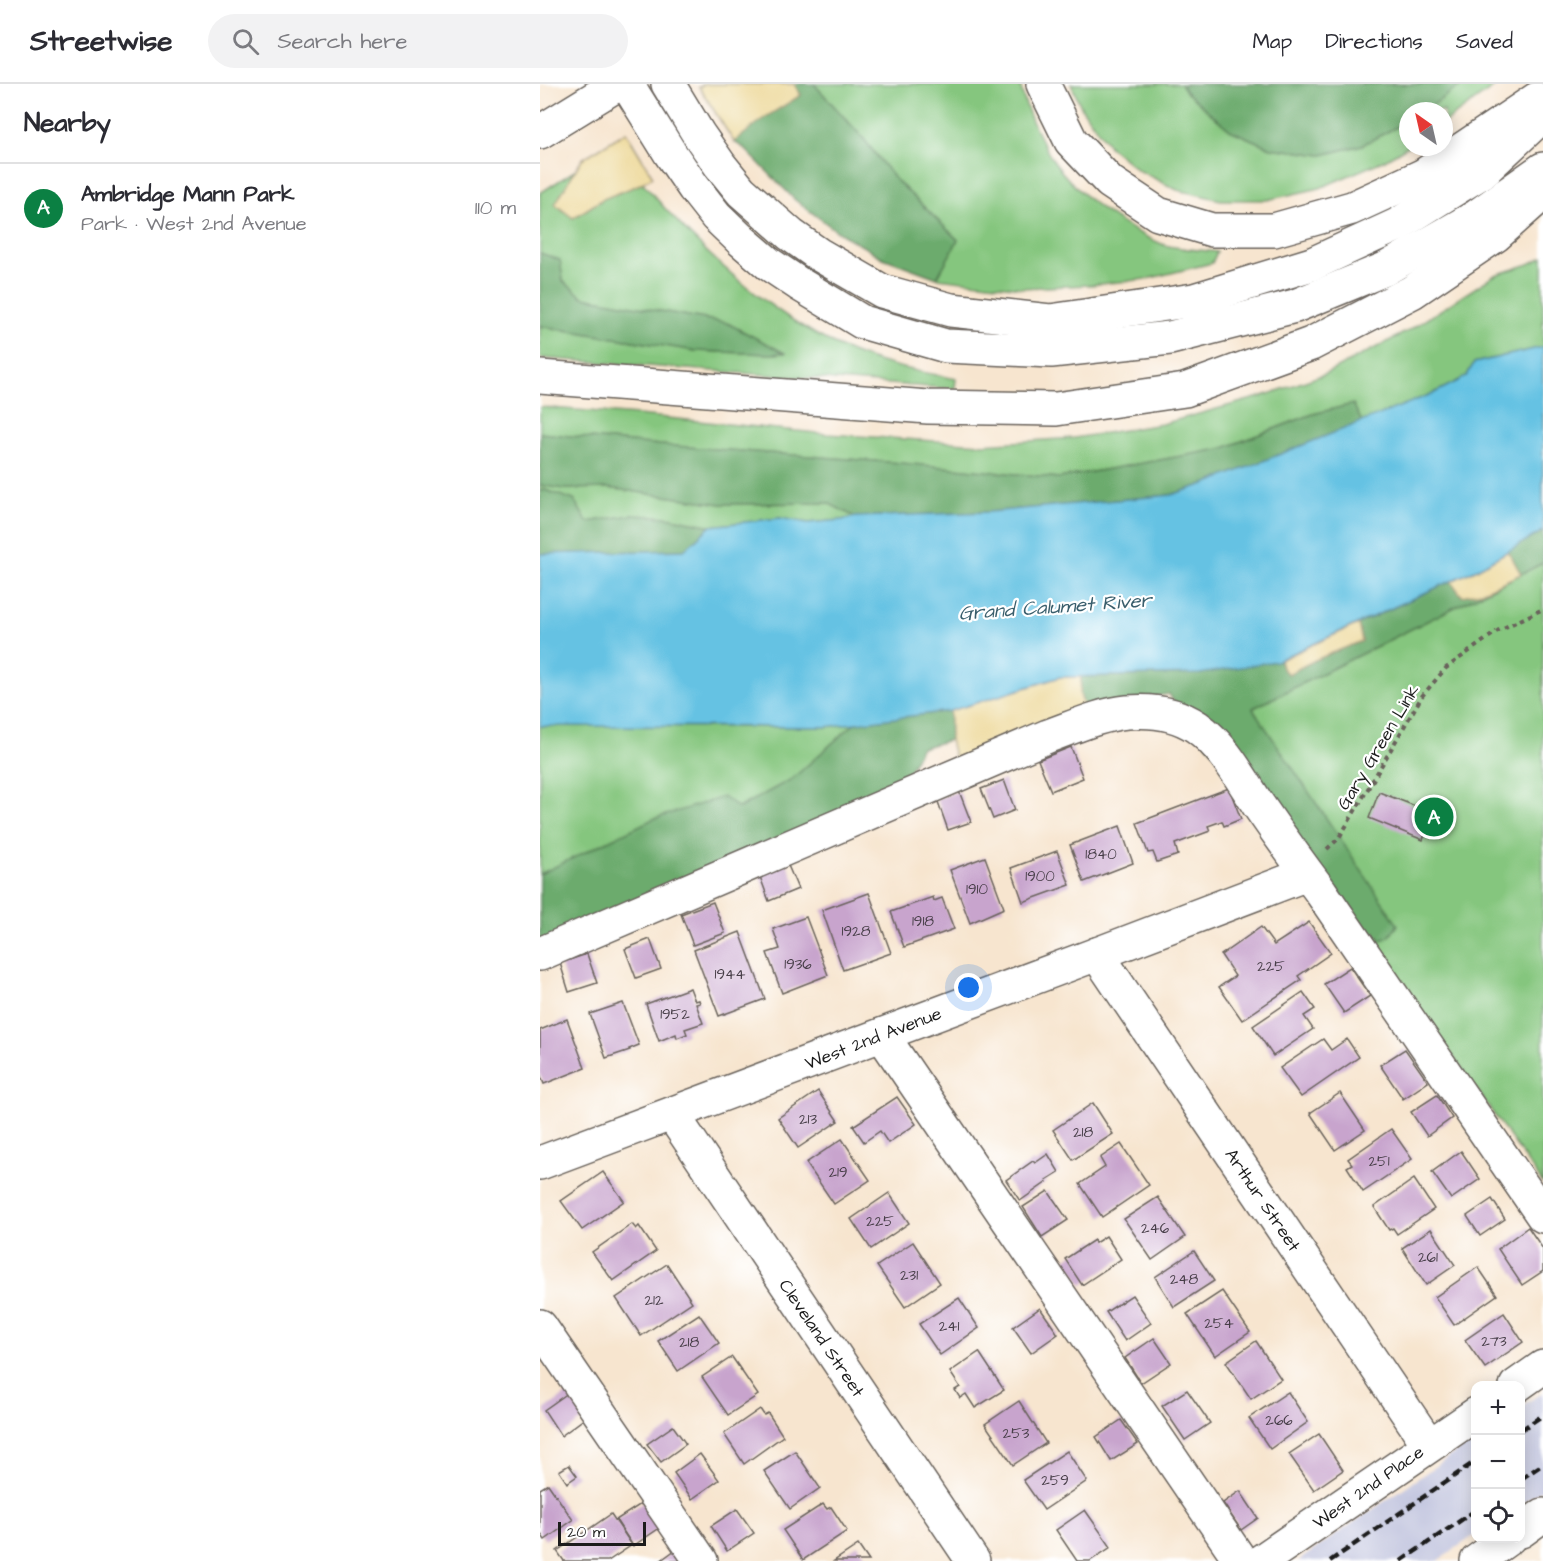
<!DOCTYPE html>
<html lang="en">
<head>
<meta charset="utf-8">
<style>
	body { margin:0; font-family:"Architects Daughter",sans-serif; background:#f2f2f3; color:#2b2b33 }
	.controls { position:absolute; right:18px; bottom:18px; display:grid; overflow:hidden; border-radius:12px; box-shadow:0 3px 15px #0003 }
	.controls button { width:54px; height:54px; display:grid; place-items:center; padding:0; border:0; border-bottom:2px solid #e1e1e2; background:#fff; color:#2b2b33; font:30px sans-serif }
	.compass { position:absolute; left:859px; top:18px; width:54px; height:54px; border-radius:50%; background:#fff; box-shadow:0 3px 15px #0003; rotate:326deg }
	.scale { position:absolute; left:18px; bottom:15px; width:88px; box-sizing:border-box; padding-left:6px; border:3px solid #1c1c1c; border-top:0; font-size:16px; line-height:21px; white-space:nowrap; color:#1c1c1c; -webkit-text-stroke:4px #fff; paint-order:stroke }
	.you { position:absolute; left:429px; top:904px; width:21px; height:21px; margin:-15px; border:4px solid #fff; border-radius:50%; background:#1a73e8; box-shadow:0 0 0 9px #1a73e833 }
	.badge { display:grid; place-items:center; width:39px; height:39px; border-radius:50%; background:#0b8043; color:#fff; font-size:20px; font-weight:700 }
	.pin { position:absolute; translate:-50% -50%; border:3px solid #fff; box-shadow:0 2px 6px #0006 }
	.list { margin:0; padding:0; list-style:none }
	h2 { display:flex; justify-content:space-between; align-items:center; height:78px; margin:0; padding:0 24px; font-size:26px }
	h2 small { font-size:20px; font-weight:400; color:#7c7c81 }
	.list li { display:grid; grid-template-columns:39px 1fr auto; gap:18px; align-items:center; box-sizing:border-box; height:90px; padding:0 24px; border-top:2px solid #e1e1e2 }
	.list b { display:block; font-size:22px; white-space:nowrap }
	.list p { margin:0; font-size:20px; white-space:nowrap; color:#7c7c81 }
	.list em { font-size:20px; font-style:normal; color:#7c7c81 }
	.icon { flex:none; width:33px; height:33px; fill:none; stroke:currentColor; stroke-width:2; stroke-linecap:round; stroke-linejoin:round }
	.map { position:relative; flex:none; width:1003px; height:1477px; overflow:hidden }
	header { display:flex; align-items:center; gap:36px; box-sizing:border-box; height:84px; padding:0 30px; background:#fff; border-bottom:2px solid #e1e1e2 }
	header strong { font-size:28px }
	nav { display:flex; gap:33px; margin-inline-start:auto; font-size:21px }
	.search { width:420px; height:54px; background:#f2f2f3; display:flex; align-items:center; gap:15px; box-sizing:border-box; padding:0 21px; border-radius:33px; color:#7c7c81; font-size:22px }
	main { display:flex }
	aside { flex:1; background:#fff }
	.map>svg:first-child { display:block }
	.industrial { fill:#bfc2dd }
	.green { fill:#85c67e; stroke:#50714d; stroke-width:1.5 }
	.forest { fill:#6cab6d; stroke:#446444; stroke-width:1.5 }
	.sand { fill:#eeda9e; stroke:#857b5d; stroke-width:1.5 }
	.water { fill:#65c2e3; stroke:#406f80; stroke-width:1.5 }
	.building { fill:#c8a4cd }
	.lines { fill:none; stroke-linecap:round; stroke-linejoin:round }
	.minor-casing { stroke:#69625b; stroke-width:36 }
	.highway-casing { stroke:#69625b; stroke-width:36 }
	.path { stroke:#69625b; stroke-width:4; stroke-dasharray:4.5 4.5; stroke-linecap:butt }
	.minor { stroke:#fff; stroke-width:33 }
	.highway { stroke:#fff; stroke-width:33 }
	.rail { stroke:#1c1c1c; stroke-width:4.5; stroke-dasharray:9 4.5; stroke-linecap:butt }
	.labels { text-anchor:middle; stroke-width:4.5; stroke-linejoin:round; paint-order:stroke }
	.number-label { font-size:15px; fill:#473e48 }
	.street-label { font-size:18px; fill:#1c1c1c; stroke:#fff }
	.water-label { font-size:20px; font-style:italic; fill:#395e6c; stroke:#fff }
</style>
</head>
<body>
<header>
<strong>Streetwise</strong>
<div class="search"><svg class="icon" aria-label="search" viewBox="0 0 24 24"><circle cx="10" cy="10" r="6"/><path d="M15 15l6 6"/></svg>Search here</div>
<nav><a>Map</a><a>Directions</a><a>Saved</a></nav>
</header>
<main>
<aside>
<h2>Nearby<small></small></h2>
<ul class="list">
<li><span class="badge">A</span><div><b>Ambridge Mann Park</b><p>Park · West 2nd Avenue</p></div><em>110 m</em></li>
</ul>
</aside>
<div class="map">
<svg width="1003" height="1477" viewBox="0 0 1003 1477">
	<rect width="100%" height="100%" fill="#fff"/>
	<filter id="ink" filterUnits="userSpaceOnUse"><feTurbulence type="fractalNoise" baseFrequency=".0167" numOctaves="2"/><feDisplacementMap in="SourceGraphic" scale="12" xChannelSelector="R" yChannelSelector="G"/><feConvolveMatrix kernelMatrix="1 2 1 2 8 2 1 2 1" color-interpolation-filters="sRGB"/></filter>
	<filter id="wash" filterUnits="userSpaceOnUse"><feTurbulence type="fractalNoise" baseFrequency=".008" numOctaves="4" result="noise"/><feDisplacementMap in="SourceGraphic" scale="24" xChannelSelector="R" yChannelSelector="G"/><feGaussianBlur stdDeviation="1.35" result="paint"/><feColorMatrix in="noise" values="0 0 0 0 0 0 0 0 0 0 0 0 0 0 0 0 0 1.4 0 .05"/><feComposite in="paint" operator="in"/></filter>
	<g filter="url(#wash)">
		<rect width="100%" height="100%" fill="#f7e5cf"/>
		<g class="industrial">
			<polygon points="1003,1308 1003,1405 981,1420 981,1323"/>
			<polygon points="935,1355 935,1451 897,1477 758,1477"/>
		</g>
		<g class="green">
			<path d="M 274,0 L 480,0 C 486,28 503,65 521,87 C 546,117 586,145 622,160 C 634,165 663,166 677,168 L 672,179 L 607,195 L 551,201 L 482,204 L 397,194 L 418,156 L 353,93 L 323,54 Z"/>
			<polygon points="531,0 641,0 646,8 690,46 731,64 782,71 822,61 868,37 868,62 845,76 780,104 727,116 681,116 637,106 598,86 570,63 542,25"/>
			<polygon points="923,0 958,0 904,39 904,27 884,27"/>
			<path d="M 36,86 L 16,120 L 33,134 L 63,115 L 103,99 C 149,154 200,204 262,242 C 278,252 296,262 314,269 C 347,282 382,288 416,295 L 415,304 L 403,304 L 0,274 L 0,242 L 156,267 L 232,270 L 244,269 L 187,239 L 43,213 L 23,197 L 20,176 L 0,169 L 0,109 Z"/>
			<polygon points="1003,173 1003,263 934,279 926,293 894,309 822,338 813,320 773,330 681,365 519,394 361,379 120,361 0,349 0,323 98,331 287,350 442,360 534,354 622,340 720,313 785,290 868,247 955,191 989,180"/>
			<polygon points="0,401 24,405 68,404 182,420 288,419 315,433 302,436 268,439 240,434 171,442 127,433 93,431 47,438 34,416 5,406 0,407"/>
			<polygon points="1003,479 1003,1100 833,859 712,625"/>
			<polygon points="315,639 252,695 198,724 183,713 0,790 0,642 285,643"/>
		</g>
		<g class="forest">
			<polygon points="254,0 274,0 323,54 353,93 418,156 397,194 343,174 298,148 255,116 204,64 194,58 224,34 261,11"/>
			<polygon points="641,0 923,0 884,27 868,27 868,37 822,61 782,71 731,64 690,46 646,8"/>
			<polygon points="0,169 20,176 23,197 43,213 187,239 245,269 232,270 156,267 0,242"/>
			<polygon points="813,320 822,338 665,400 631,411 449,428 315,433 288,419 182,420 68,404 24,405 0,401 0,349 120,361 361,379 519,394 681,365 773,330"/>
			<polygon points="5,406 34,416 47,438 93,431 127,433 171,442 144,466 0,470 0,407"/>
			<polygon points="1003,447 1003,479 713,624 713,625 858,841 849,853 833,859 638,625 629,610 545,625 540,611 541,593 660,590 740,576 742,584 748,590 775,576 822,557 818,540 911,497 922,512 981,490 968,467"/>
			<polygon points="410,627 410,656 381,664 363,699 0,860 0,790 113,735 183,713 199,724 252,695 315,639"/>
		</g>
		<g class="sand">
			<polygon points="164,0 254,0 261,11 224,34 194,58 159,3"/>
			<polygon points="86,48 113,93 96,102 63,115 33,134 15,120 42,75"/>
			<polygon points="968,467 981,490 941,508 922,512 911,497 935,486"/>
			<polygon points="818,540 822,557 775,576 748,590 742,584 740,576"/>
			<polygon points="520,593 541,593 540,611 545,625 415,677 410,656 410,627"/>
		</g>
		<polygon class="water" points="1003,263 1003,447 935,486 736,577 660,590 520,593 410,627 285,643 0,642 0,470 144,466 171,442 240,434 268,439 302,436 315,433 449,428 631,411 665,400 894,309 926,293 934,279"/>
		<g id="blocks">
			<g class="building">
				<polygon points="531,663 543,694 511,707 498,676"/>
				<polygon points="464,696 475,726 453,735 441,705"/>
				<polygon points="689,704 701,735 684,742 682,737 668,742 670,747 635,760 638,771 617,778 613,768 608,769 597,739"/>
				<polygon points="419,707 431,738 408,746 397,715"/>
				<polygon points="839,708 893,729 883,756 829,734"/>
				<polygon points="580,742 593,779 544,798 530,761"/>
				<polygon points="517,767 530,801 483,818 471,784"/>
				<polygon points="445,773 464,824 430,839 410,786"/>
				<polygon points="247,779 258,805 229,817 219,790"/>
				<polygon points="329,809 351,869 303,886 282,826"/>
				<polygon points="393,813 394,817 402,814 414,845 364,863 351,828"/>
				<polygon points="173,818 185,849 153,861 141,830"/>
				<polygon points="266,833 288,891 242,909 227,869 240,865 233,845"/>
				<polygon points="769,838 791,869 758,892 761,896 702,936 679,903 695,892 681,871 721,843 734,861"/>
				<polygon points="200,848 225,915 179,932 154,866"/>
				<polygon points="110,855 121,885 96,894 85,865"/>
				<polygon points="47,870 57,899 29,908 20,879"/>
				<polygon points="810,883 830,912 804,929 784,900"/>
				<polygon points="150,904 155,917 159,916 160,919 156,920 163,939 145,945 147,950 137,954 136,950 119,957 106,920"/>
				<polygon points="763,908 775,925 764,932 773,945 733,972 713,942"/>
				<polygon points="83,919 99,961 89,965 90,966 66,974 50,930"/>
				<polygon points="27,935 45,984 4,1000 0,990 0,946"/>
				<polygon points="783,955 791,966 807,955 819,973 761,1013 740,984"/>
				<polygon points="865,965 888,998 863,1015 840,981"/>
				<polygon points="278,1007 298,1037 258,1064 238,1034"/>
				<polygon points="800,1009 825,1046 795,1066 770,1029"/>
				<polygon points="897,1011 912,1034 887,1052 871,1028"/>
				<polygon points="357,1013 376,1040 348,1059 340,1047 324,1058 313,1042"/>
				<polygon points="553,1019 573,1050 533,1076 513,1046"/>
				<polygon points="851,1045 872,1075 823,1108 807,1083 812,1080 808,1075"/>
				<polygon points="302,1055 330,1096 294,1120 266,1079"/>
				<polygon points="581,1060 609,1101 562,1133 540,1100 565,1083 560,1074"/>
				<polygon points="921,1067 940,1095 911,1115 892,1088"/>
				<polygon points="508,1070 519,1088 506,1096 507,1098 480,1117 466,1096 493,1077 495,1079"/>
				<polygon points="63,1088 84,1117 42,1146 21,1117"/>
				<polygon points="874,1095 894,1125 857,1150 853,1144 849,1146 834,1123"/>
				<polygon points="508,1107 528,1136 502,1153 483,1123"/>
				<polygon points="349,1109 369,1139 331,1165 311,1135"/>
				<polygon points="618,1113 645,1153 612,1176 584,1135"/>
				<polygon points="952,1115 965,1135 940,1152 927,1132"/>
				<polygon points="92,1140 96,1145 99,1142 116,1167 73,1197 52,1168"/>
				<polygon points="988,1143 1003,1165 1003,1187 982,1201 958,1165"/>
				<polygon points="891,1145 915,1181 886,1201 862,1164"/>
				<polygon points="566,1152 581,1175 542,1201 525,1175 554,1156 555,1159"/>
				<polygon points="373,1158 400,1199 365,1223 337,1182"/>
				<polygon points="654,1167 674,1197 634,1223 615,1193"/>
				<polygon points="127,1180 152,1218 101,1252 76,1214"/>
				<polygon points="938,1183 957,1211 914,1241 895,1213"/>
				<polygon points="682,1207 710,1248 675,1272 647,1230"/>
				<polygon points="592,1211 611,1239 585,1257 566,1228"/>
				<polygon points="419,1214 439,1244 400,1271 379,1240"/>
				<polygon points="500,1224 518,1250 491,1269 473,1243"/>
				<polygon points="964,1229 983,1258 945,1284 925,1256"/>
				<polygon points="159,1230 179,1259 138,1287 118,1257"/>
				<polygon points="614,1254 631,1279 601,1299 585,1274"/>
				<polygon points="716,1257 741,1295 711,1315 686,1278"/>
				<polygon points="439,1268 464,1306 435,1324 426,1310 420,1314 415,1306 420,1303 410,1288"/>
				<polygon points="192,1273 218,1311 188,1331 162,1293"/>
				<polygon points="647,1306 670,1339 645,1356 622,1322"/>
				<polygon points="748,1308 768,1338 730,1365 709,1334"/>
				<polygon points="28,1309 45,1334 21,1352 4,1326"/>
				<polygon points="479,1317 506,1359 473,1381 445,1340"/>
				<polygon points="220,1325 224,1331 228,1329 243,1352 204,1380 184,1350"/>
				<polygon points="581,1336 598,1360 571,1377 556,1353"/>
				<polygon points="133,1342 146,1360 121,1378 107,1360"/>
				<polygon points="779,1350 803,1386 774,1406 749,1370"/>
				<polygon points="255,1367 280,1404 250,1425 224,1387"/>
				<polygon points="527,1367 547,1397 504,1426 483,1396"/>
				<polygon points="160,1370 179,1396 152,1415 134,1389"/>
				<polygon points="29,1381 37,1392 27,1399 19,1387"/>
				<polygon points="8,1400 33,1436 5,1456 0,1449 0,1405"/>
				<polygon points="700,1407 718,1434 701,1446 683,1419"/>
				<polygon points="104,1418 121,1443 93,1462 76,1436"/>
				<polygon points="283,1420 287,1425 291,1423 307,1447 263,1476 243,1446"/>
				<polygon points="197,1425 214,1449 187,1467 171,1442"/>
				<polygon points="545,1426 571,1463 550,1477 537,1477 516,1446"/>
				<polygon points="71,1430 92,1461 68,1477 24,1477 17,1467"/>
				<polygon points="318,1461 329,1477 294,1477"/>
				<polygon points="135,1466 143,1477 120,1477"/>
			</g>
		</g>
	</g>
	<g filter="url(#ink)">
		<use href="#blocks" fill-opacity="0" stroke="#69625b" stroke-width="1.5"/>
		<g class="lines">
			<g class="minor-casing">
				<g id="minor">
					<path d="M 0,870 L 508,652 C 531,644 562,630 587,628 C 611,626 637,629 657,643 C 684,662 701,695 719,722 C 739,751 760,780 781,808 L 1003,1132"/>
					<polyline points="557,870 889,1361"/>
					<polyline points="342,951 701,1477"/>
					<polyline points="132,1030 433,1477"/>
					<polyline points="0,1079 557,870 767,790"/>
					<polyline points="0,1242 161,1477"/>
					<polyline points="976,1302 1003,1283"/>
					<polyline points="981,1447 1003,1431"/>
					<polyline points="721,1477 936,1330"/>
					<polyline points="937,1477 969,1454"/>
				</g>
			</g>
			<g class="highway-casing">
				<g id="highway">
					<polyline points="87,0 130,69 154,104 176,132 201,156 229,180 259,200 322,238 406,262 511,267 630,254 755,222 845,185 937,132 1003,85"/>
					<polyline points="128,0 159,51 180,81 201,107 251,151 278,170 342,207 411,226 510,237 654,216 772,180 857,141 942,88 1003,31"/>
					<polyline points="503,0 531,57 570,98 618,130 672,146 734,146 812,124 884,91 997,15"/>
					<polyline points="0,48 78,0"/>
					<polyline points="0,293 388,323 516,325 645,306 771,260 872,208 956,151 1003,109"/>
				</g>
			</g>
			<polyline class="path" points="787,765 798,755 805,744 882,612 906,584 959,546 1003,525"/>
			<use href="#minor" class="minor"/>
			<use href="#highway" class="highway"/>
			<g class="rail">
				<polyline points="981,1346 1003,1331"/>
				<polyline points="981,1395 1003,1380"/>
				<polyline points="790,1477 936,1377"/>
				<polyline points="861,1477 936,1426"/>
			</g>
		</g>
	</g>
	<g class="labels">
		<g class="number-label">
			<text x="561" y="775">1840</text>
			<text x="500" y="797">1900</text>
			<text x="437" y="810">1910</text>
			<text x="383" y="842">1918</text>
			<text x="316" y="852">1928</text>
			<text x="258" y="885">1936</text>
			<text x="731" y="887">225</text>
			<text x="190" y="895">1944</text>
			<text x="135" y="935">1952</text>
			<text x="268" y="1040">213</text>
			<text x="543" y="1053">218</text>
			<text x="839" y="1082">251</text>
			<text x="298" y="1093">219</text>
			<text x="340" y="1142">225</text>
			<text x="615" y="1149">246</text>
			<text x="888" y="1178">261</text>
			<text x="369" y="1196">231</text>
			<text x="644" y="1200">248</text>
			<text x="114" y="1221">212</text>
			<text x="679" y="1244">254</text>
			<text x="409" y="1247">241</text>
			<text x="954" y="1262">273</text>
			<text x="149" y="1263">218</text>
			<text x="739" y="1341">266</text>
			<text x="476" y="1354">253</text>
			<text x="515" y="1401">259</text>
		</g>
		<g class="street-label">
			<text transform="translate(838 663) rotate(-59)" y="6">Gary Green Link</text>
			<text transform="translate(333 954) rotate(-21)" y="6">West 2nd Avenue</text>
			<text transform="translate(723 1116) rotate(56)" y="6">Arthur Street</text>
			<text transform="translate(282 1254) rotate(56)" y="6">Cleveland Street</text>
			<text transform="translate(828 1403) rotate(-35)" y="6">West 2nd Place</text>
		</g>
		<g class="water-label">
			<text transform="translate(515 522) rotate(-4)" y="7">Grand Calumet River</text>
		</g>
	</g>
</svg>
<div class="controls">
<button>+</button>
<button>−</button>
<button><svg class="icon" aria-label="locate" viewBox="0 0 24 24"><circle cx="12" cy="12" r="6"/><path d="M12 2v4M12 18v4M2 12h4M18 12h4"/></svg></button>
</div>
<svg class="compass" viewBox="-18 -18 36 36"><path d="M0-13l5 13h-10z" fill="#e53935"/><path d="M0 13l5-13h-10z" fill="#7c7c81"/></svg>
<div class="scale">20 m</div>
<div class="you"></div>
<div class="pin badge" style="left:894px;top:733px">A</div>
</div>
</main>
</body>
</html>
